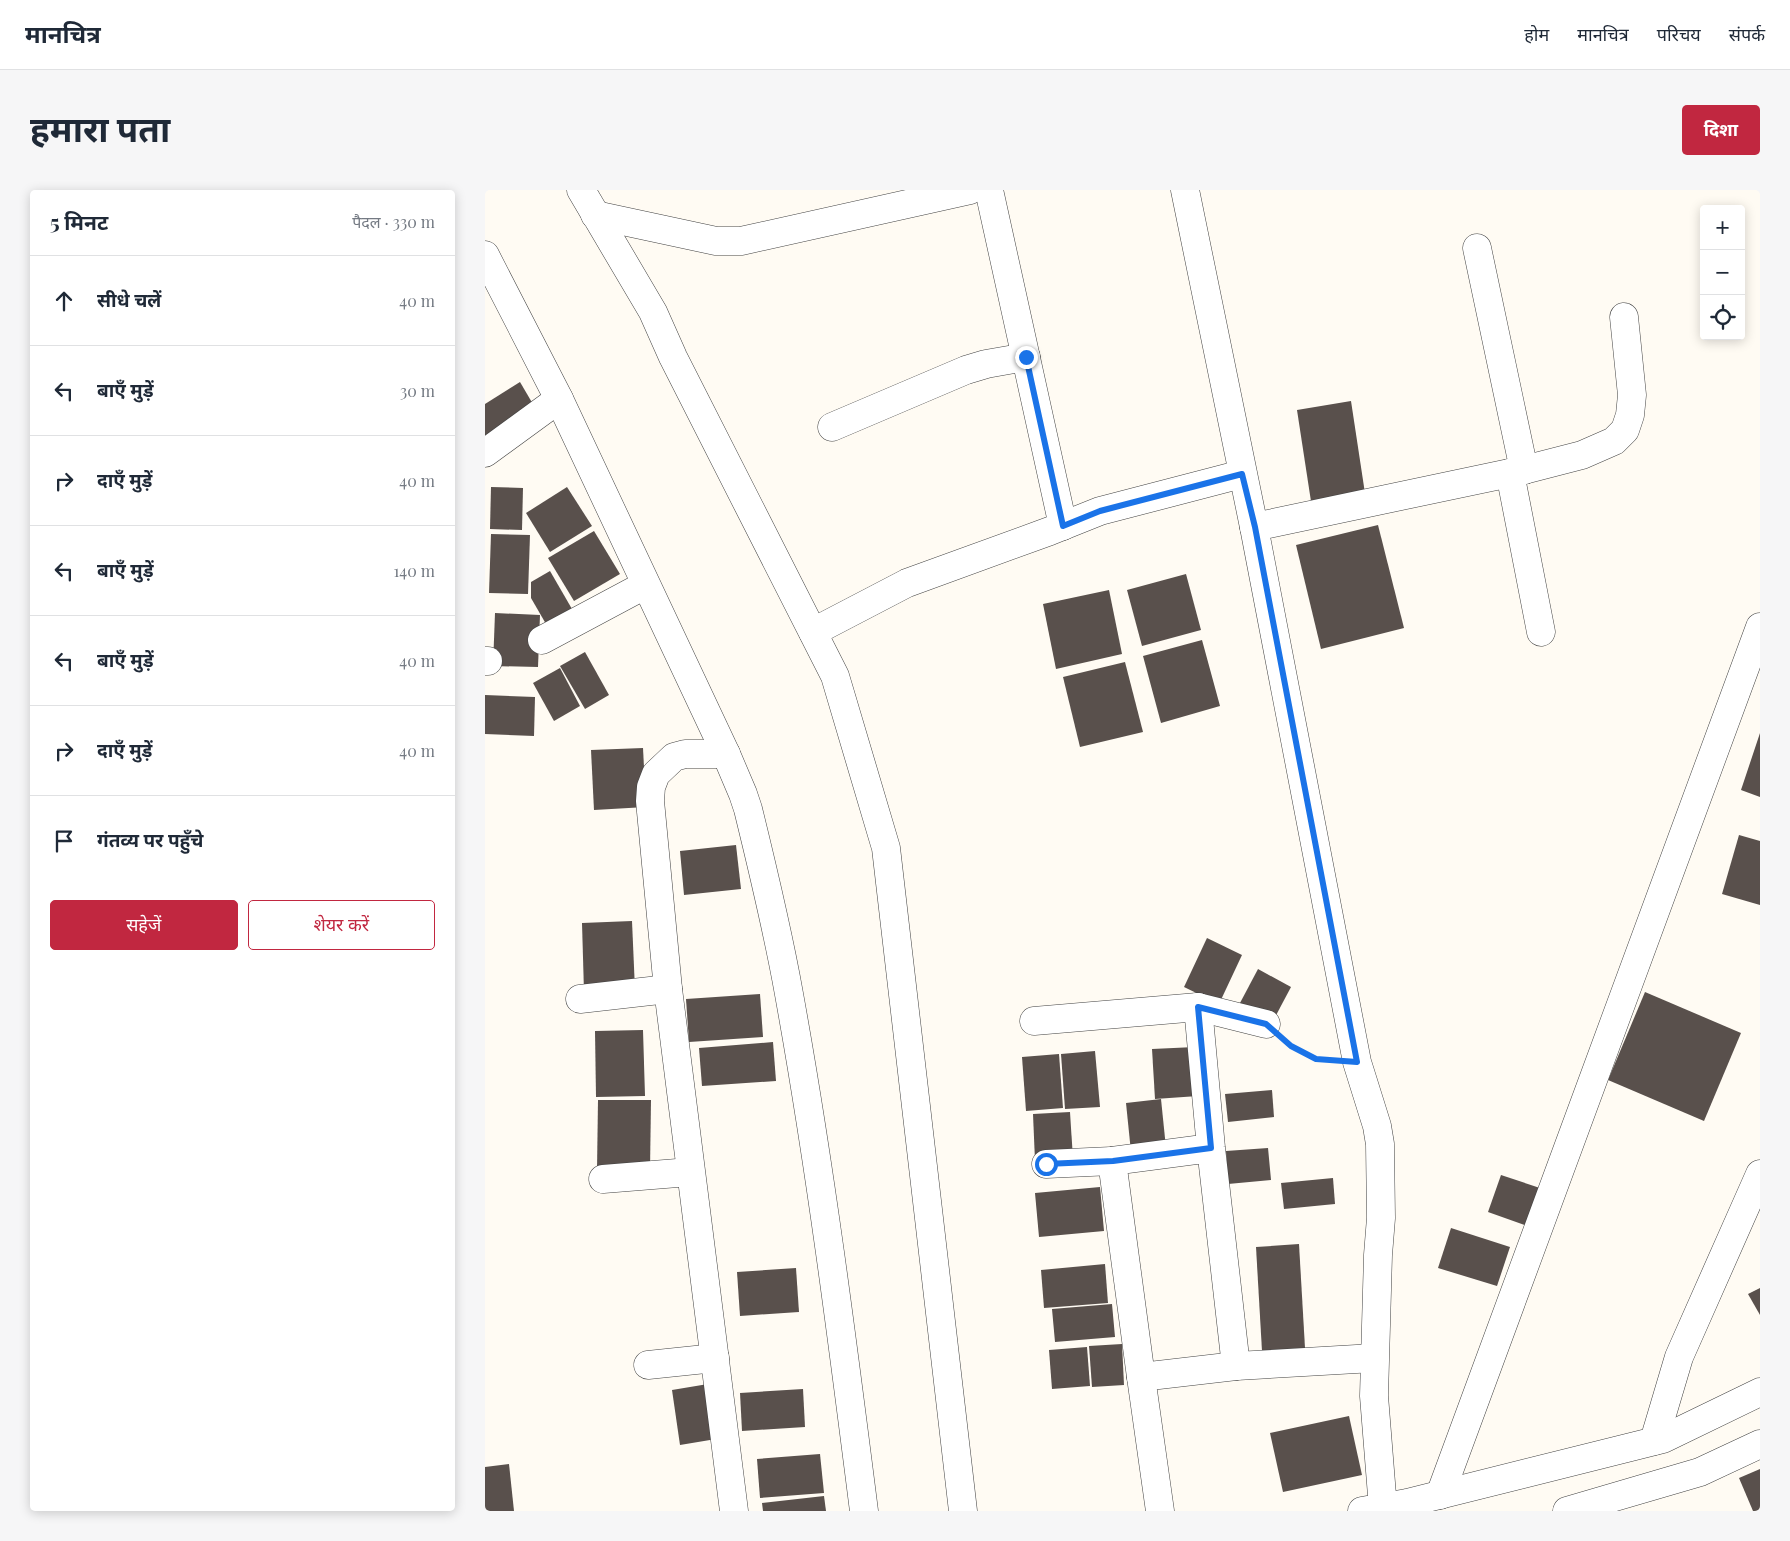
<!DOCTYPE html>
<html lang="hi">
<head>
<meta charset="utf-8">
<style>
	body { margin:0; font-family:"Playfair Display","Noto Sans Devanagari",serif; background:#f6f6f7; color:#1f2937 }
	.controls { position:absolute; right:15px; top:15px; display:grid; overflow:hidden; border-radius:5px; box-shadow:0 2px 12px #0003 }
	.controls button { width:45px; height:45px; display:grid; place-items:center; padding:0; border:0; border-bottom:1px solid #e0e1e3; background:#fff; color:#1f2937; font:25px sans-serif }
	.stop { position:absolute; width:15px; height:15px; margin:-11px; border:4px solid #1a73e8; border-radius:50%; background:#fff }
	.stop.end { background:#1a73e8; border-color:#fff; box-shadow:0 1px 5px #0008 }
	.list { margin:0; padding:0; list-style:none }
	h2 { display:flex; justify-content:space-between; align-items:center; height:65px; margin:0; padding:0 20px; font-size:21px }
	h2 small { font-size:16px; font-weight:400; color:#747a83 }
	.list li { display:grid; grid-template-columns:32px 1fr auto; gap:15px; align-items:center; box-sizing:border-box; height:90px; padding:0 20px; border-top:1px solid #e0e1e3 }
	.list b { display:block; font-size:19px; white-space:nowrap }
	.list em { font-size:16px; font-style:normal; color:#747a83 }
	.actions { display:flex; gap:10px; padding:15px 20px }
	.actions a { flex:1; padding:11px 0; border:1px solid #c12740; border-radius:5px; text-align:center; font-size:18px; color:#c12740 }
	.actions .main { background:#c12740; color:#fff }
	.icon { flex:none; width:28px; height:28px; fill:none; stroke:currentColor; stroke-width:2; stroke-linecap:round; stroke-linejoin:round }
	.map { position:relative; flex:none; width:1275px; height:1321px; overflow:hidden; border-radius:5px }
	header { display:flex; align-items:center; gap:30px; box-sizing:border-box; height:70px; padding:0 25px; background:#fff; border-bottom:1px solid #e0e1e3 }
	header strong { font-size:24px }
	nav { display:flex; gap:28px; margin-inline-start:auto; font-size:18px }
	.intro { display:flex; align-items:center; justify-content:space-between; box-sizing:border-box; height:120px; padding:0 30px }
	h1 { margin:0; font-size:35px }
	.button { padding:12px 22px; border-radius:5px; background:#c12740; color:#fff; font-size:18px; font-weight:700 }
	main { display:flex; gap:30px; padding:0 30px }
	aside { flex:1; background:#fff; border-radius:5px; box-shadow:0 2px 12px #0003 }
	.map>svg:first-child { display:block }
	.building { fill:#59504c }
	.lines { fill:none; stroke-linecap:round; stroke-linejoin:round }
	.minor-casing { stroke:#434343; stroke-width:29 }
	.tertiary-casing { stroke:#434343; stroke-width:29 }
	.path { stroke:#323232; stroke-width:3; stroke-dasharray:5 2.5; stroke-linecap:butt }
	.minor { stroke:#fff; stroke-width:28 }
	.tertiary { stroke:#fff; stroke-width:28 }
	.route { stroke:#1a73e8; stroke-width:6 }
</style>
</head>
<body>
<header>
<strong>मानचित्र</strong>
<nav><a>होम</a><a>मानचित्र</a><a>परिचय</a><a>संपर्क</a></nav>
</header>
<div class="intro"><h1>हमारा पता</h1><a class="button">दिशा</a></div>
<main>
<aside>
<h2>5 मिनट<small>पैदल · 330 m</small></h2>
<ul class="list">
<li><svg class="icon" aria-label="ahead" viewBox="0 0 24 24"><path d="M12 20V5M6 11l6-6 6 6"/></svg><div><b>सीधे चलें</b></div><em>40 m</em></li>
<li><svg class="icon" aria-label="left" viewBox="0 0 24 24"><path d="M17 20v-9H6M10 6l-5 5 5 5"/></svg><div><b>बाएँ मुड़ें</b></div><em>30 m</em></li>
<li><svg class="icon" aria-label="right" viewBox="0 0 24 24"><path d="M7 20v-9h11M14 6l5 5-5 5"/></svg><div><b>दाएँ मुड़ें</b></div><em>40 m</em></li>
<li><svg class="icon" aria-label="left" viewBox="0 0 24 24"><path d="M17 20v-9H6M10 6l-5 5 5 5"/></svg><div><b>बाएँ मुड़ें</b></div><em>140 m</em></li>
<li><svg class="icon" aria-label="left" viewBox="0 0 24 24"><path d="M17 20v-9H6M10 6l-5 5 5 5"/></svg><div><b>बाएँ मुड़ें</b></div><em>40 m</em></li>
<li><svg class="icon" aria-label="right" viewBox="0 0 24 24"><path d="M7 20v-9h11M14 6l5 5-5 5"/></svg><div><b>दाएँ मुड़ें</b></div><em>40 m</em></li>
<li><svg class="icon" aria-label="arrive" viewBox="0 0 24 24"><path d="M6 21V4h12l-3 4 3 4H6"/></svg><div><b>गंतव्य पर पहुँचे</b></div></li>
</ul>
<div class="actions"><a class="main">सहेजें</a><a>शेयर करें</a></div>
</aside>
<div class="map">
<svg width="1275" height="1321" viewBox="0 0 1275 1321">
	<rect width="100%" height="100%" fill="#fffbf3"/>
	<g class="building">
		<polygon points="35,192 52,221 0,253 0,214"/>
		<polygon points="866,211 881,310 827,318 812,220"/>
		<polygon points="6,297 38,298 37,340 5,339"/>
		<polygon points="82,297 107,336 65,362 41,323"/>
		<polygon points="893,335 919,438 836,459 811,355"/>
		<polygon points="109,341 135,384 89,411 63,368"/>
		<polygon points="6,344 45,345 43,404 4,403"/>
		<polygon points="65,381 87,419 61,434 46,408 46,392"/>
		<polygon points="701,384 716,440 657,456 642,400"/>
		<polygon points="624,400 637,464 571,479 558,414"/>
		<polygon points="10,423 55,425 53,477 8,476"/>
		<polygon points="717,450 735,516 676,533 658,466"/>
		<polygon points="100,462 124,505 100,519 75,476"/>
		<polygon points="640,472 658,542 595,557 578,487"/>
		<polygon points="75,478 95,516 69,531 48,493"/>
		<polygon points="0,505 50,507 49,546 0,544"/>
		<polygon points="1275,543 1275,607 1256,600"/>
		<polygon points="158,558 161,617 109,620 106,560"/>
		<polygon points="1254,645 1275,651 1275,715 1237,704"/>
		<polygon points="251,655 256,699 199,705 195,661"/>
		<polygon points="147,731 150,800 99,802 97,733"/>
		<polygon points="722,748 757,765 734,814 699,797"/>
		<polygon points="773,779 806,797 788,831 755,813"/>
		<polygon points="1160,802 1256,843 1219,931 1123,890"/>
		<polygon points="275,804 278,847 204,852 201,809"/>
		<polygon points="158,840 160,906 111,907 110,841"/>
		<polygon points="288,852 291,891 217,896 214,858"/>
		<polygon points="710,857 713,906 670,909 667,859"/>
		<polygon points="610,861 615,917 580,919 576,864"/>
		<polygon points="574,864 578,918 541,921 537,867"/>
		<polygon points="787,900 789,927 743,932 740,904"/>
		<polygon points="676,909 681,958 646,962 641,913"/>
		<polygon points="113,910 166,910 165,980 112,980"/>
		<polygon points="585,922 588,969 550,971 548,924"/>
		<polygon points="783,958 786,990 743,994 741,961"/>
		<polygon points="1016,985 1061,1000 1048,1038 1003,1022"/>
		<polygon points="848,988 850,1014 799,1019 796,993"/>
		<polygon points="615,997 619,1041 554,1047 550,1003"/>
		<polygon points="966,1038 1025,1057 1012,1096 953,1078"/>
		<polygon points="814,1054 820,1158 777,1161 771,1057"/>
		<polygon points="620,1074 623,1113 559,1118 556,1080"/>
		<polygon points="311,1078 314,1122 255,1126 252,1082"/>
		<polygon points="1275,1098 1275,1125 1263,1104"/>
		<polygon points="627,1114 630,1147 570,1152 567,1119"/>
		<polygon points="637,1154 639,1195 607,1197 604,1156"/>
		<polygon points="602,1157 605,1196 567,1199 564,1160"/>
		<polygon points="223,1194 231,1249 195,1255 187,1200"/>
		<polygon points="318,1199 320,1237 257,1241 255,1203"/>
		<polygon points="864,1226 877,1285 798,1302 785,1243"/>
		<polygon points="335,1264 339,1303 275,1308 272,1269"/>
		<polygon points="24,1274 29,1321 0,1321 0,1277"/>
		<polygon points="1275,1279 1275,1321 1268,1321 1254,1288"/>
		<polygon points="339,1306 341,1321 278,1321 277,1313"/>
	</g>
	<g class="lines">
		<g class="minor-casing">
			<g id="minor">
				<polyline points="504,0 578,336"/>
				<polyline points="700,0 769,337 872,872 892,936 895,954 896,1028 893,1065 889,1206 898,1318"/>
				<polyline points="110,25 231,51 256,51 485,0"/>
				<polyline points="992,58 1039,280"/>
				<path d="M 0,65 L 74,209 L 241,564 L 258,604 L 263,619 C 278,680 293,742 304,804 C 335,975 357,1148 379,1321"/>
				<polyline points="347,237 481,180 501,174 541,167"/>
				<polyline points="0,263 74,209"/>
				<polyline points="1025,283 1056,442"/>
				<polyline points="769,337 1039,280 1097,265 1129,251 1140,240 1145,225 1147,205 1139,127"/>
				<polyline points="328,442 422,393 565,341 615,321 757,284"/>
				<polyline points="57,450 160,395"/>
				<polyline points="0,471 3,471"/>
				<polyline points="241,564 200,564 189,567 171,584 166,597 165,611 183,799 249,1321"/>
				<polyline points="95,809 183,799"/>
				<polyline points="713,817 726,958 751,1176 656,1187 627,971 726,958"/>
				<polyline points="549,831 713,817 781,834"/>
				<polyline points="561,974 627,971"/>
				<polyline points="118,989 205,982"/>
				<polyline points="163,1175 230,1168"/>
				<polyline points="751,1176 889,1168"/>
				<polyline points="656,1187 675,1321"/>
				<polyline points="1169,1251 1194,1167 1275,984"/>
				<polyline points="955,1305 1275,437"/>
			</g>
		</g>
		<g class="tertiary-casing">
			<g id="tertiary">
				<polyline points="96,0 168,122 188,167 350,486 401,658 478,1321"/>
				<polyline points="877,1321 922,1313 1178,1249 1275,1202"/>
				<polyline points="1082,1321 1215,1282 1275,1254"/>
			</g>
		</g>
		<polyline class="path" points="802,853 831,869 844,870"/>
		<use href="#minor" class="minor"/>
		<use href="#tertiary" class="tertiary"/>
	</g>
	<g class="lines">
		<polyline class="route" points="541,167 578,336 615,321 757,284 770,337 872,872 831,869 806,856 781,834 713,817 726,958 628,971 561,974"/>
	</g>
</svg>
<div class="controls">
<button>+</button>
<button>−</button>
<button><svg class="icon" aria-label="locate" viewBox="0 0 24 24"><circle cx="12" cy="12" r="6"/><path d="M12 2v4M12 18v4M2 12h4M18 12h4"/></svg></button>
</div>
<div class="stop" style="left:561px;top:974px"></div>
<div class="stop end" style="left:541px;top:167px"></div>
</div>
</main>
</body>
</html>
